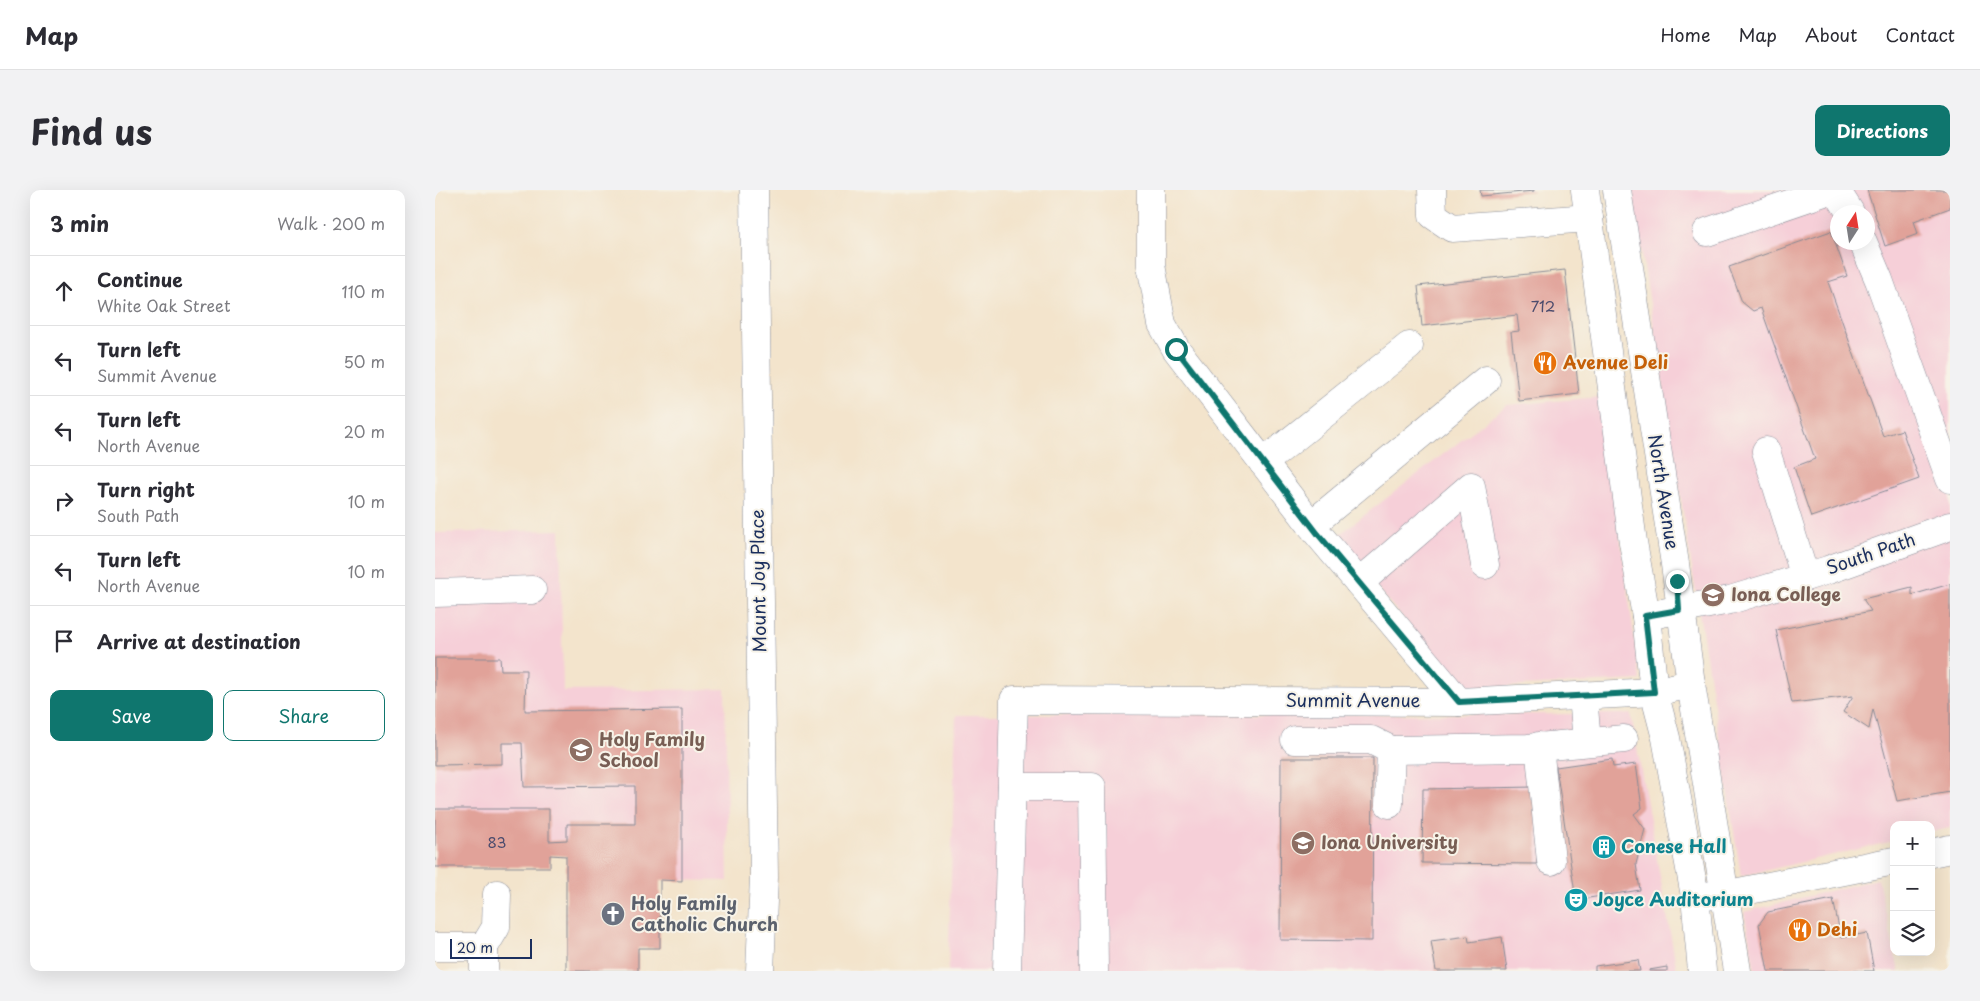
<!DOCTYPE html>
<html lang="en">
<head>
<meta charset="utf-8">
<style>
	body { margin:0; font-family:"Playpen Sans",sans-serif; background:#f2f2f3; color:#2b2b33 }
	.controls { position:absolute; right:15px; bottom:15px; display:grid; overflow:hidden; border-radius:10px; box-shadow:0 5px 20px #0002 }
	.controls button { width:45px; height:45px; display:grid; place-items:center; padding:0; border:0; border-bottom:1px solid #e1e1e2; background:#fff; color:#2b2b33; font:25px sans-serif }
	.compass { position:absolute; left:1395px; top:15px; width:45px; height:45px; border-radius:50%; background:#fff; box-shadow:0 5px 20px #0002; rotate:12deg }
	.scale { position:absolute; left:15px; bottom:12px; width:82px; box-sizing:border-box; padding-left:5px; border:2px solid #1b2f5e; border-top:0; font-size:14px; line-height:18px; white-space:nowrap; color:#1b2f5e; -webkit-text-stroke:4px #f7f3e8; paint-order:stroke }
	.stop { position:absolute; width:15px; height:15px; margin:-11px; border:4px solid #0f766e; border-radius:50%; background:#fff }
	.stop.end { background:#0f766e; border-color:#fff; box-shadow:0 1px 5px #0008 }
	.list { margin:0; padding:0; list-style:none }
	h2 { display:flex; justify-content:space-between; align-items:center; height:65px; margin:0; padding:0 20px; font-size:21px }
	h2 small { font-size:16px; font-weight:400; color:#7c7c81 }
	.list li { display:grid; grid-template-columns:32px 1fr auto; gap:15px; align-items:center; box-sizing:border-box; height:70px; padding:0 20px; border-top:1px solid #e1e1e2 }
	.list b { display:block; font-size:19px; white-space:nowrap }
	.list p { margin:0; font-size:16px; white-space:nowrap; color:#7c7c81 }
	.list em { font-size:16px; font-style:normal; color:#7c7c81 }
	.actions { display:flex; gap:10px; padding:15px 20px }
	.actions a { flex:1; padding:11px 0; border:1px solid #0f766e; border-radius:10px; text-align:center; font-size:18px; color:#0f766e }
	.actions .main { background:#0f766e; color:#fff }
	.icon { flex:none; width:28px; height:28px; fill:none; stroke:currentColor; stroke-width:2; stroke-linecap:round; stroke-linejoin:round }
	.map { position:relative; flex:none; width:1515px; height:781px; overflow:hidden; border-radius:10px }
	header { display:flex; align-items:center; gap:30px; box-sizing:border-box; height:70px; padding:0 25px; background:#fff; border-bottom:1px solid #e1e1e2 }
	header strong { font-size:24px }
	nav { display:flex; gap:28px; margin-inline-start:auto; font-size:18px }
	.intro { display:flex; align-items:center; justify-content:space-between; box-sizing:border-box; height:120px; padding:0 30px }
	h1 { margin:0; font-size:35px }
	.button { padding:12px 22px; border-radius:10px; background:#0f766e; color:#fff; font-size:18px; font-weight:700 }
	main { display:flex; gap:30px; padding:0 30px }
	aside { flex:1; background:#fff; border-radius:10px; box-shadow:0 5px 20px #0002 }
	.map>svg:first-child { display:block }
	.built { fill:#f6cfd8; fill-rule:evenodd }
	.building { fill:#e1a299 }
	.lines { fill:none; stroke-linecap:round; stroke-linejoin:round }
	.minor-casing { stroke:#878a95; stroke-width:29 }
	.major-casing { stroke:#878a95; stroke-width:29 }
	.minor { stroke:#fff; stroke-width:28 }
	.major { stroke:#fff; stroke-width:28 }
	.route { stroke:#0f766e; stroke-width:6 }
	.labels { text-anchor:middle; stroke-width:4; stroke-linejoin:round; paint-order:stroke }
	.number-label { font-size:15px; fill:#4c4c6d }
	.food-label { font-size:18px; font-weight:bold; fill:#c56008; stroke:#f7f3e8; text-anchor:start }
	.street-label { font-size:18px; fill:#1b2f5e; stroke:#f7f3e8 }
	.education-label { font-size:18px; font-weight:bold; fill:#785e54; stroke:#f7f3e8; text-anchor:start }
	.culture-label { font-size:18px; font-weight:bold; fill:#0d838f; stroke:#f7f3e8; text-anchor:start }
	.worship-label { font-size:18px; font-weight:bold; fill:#5b616d; stroke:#f7f3e8; text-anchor:start }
</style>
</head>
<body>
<header>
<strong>Map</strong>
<nav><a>Home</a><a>Map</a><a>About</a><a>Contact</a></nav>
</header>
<div class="intro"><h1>Find us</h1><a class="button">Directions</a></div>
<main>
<aside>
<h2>3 min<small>Walk · 200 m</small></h2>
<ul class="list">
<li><svg class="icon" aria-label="ahead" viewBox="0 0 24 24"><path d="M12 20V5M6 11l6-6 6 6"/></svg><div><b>Continue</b><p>White Oak Street</p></div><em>110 m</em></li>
<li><svg class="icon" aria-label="left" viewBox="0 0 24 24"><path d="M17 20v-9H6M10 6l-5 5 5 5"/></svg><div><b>Turn left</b><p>Summit Avenue</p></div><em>50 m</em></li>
<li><svg class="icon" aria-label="left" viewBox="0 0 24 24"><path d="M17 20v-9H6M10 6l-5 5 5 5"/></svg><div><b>Turn left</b><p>North Avenue</p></div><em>20 m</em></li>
<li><svg class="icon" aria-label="right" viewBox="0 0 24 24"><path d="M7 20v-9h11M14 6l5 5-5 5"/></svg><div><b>Turn right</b><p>South Path</p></div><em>10 m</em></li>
<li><svg class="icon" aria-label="left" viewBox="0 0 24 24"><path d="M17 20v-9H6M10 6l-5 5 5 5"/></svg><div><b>Turn left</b><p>North Avenue</p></div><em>10 m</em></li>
<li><svg class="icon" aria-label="arrive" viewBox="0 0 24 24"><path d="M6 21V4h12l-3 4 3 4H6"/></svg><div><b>Arrive at destination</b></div></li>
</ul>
<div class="actions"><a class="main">Save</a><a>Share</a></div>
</aside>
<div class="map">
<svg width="1515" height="781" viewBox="0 0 1515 781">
	<rect width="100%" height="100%" fill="#f7f3e8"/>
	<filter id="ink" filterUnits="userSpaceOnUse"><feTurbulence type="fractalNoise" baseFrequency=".02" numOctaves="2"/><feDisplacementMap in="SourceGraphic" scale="10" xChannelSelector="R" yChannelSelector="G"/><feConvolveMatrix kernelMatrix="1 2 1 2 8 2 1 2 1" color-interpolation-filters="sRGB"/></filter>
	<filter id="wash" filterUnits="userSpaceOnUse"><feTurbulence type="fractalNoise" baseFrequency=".0096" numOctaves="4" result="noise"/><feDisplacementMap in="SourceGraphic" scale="20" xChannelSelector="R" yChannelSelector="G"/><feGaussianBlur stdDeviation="1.12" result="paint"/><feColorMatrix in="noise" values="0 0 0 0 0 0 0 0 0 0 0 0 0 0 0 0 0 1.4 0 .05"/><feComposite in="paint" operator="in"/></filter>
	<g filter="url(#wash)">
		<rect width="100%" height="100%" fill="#f3e4cc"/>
		<g class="built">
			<path d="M 1197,0 L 1515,0 L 1515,638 L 1496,642 L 1496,635 L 1459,635 L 1459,651 L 1306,686 ZM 1402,22 L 1432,22 L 1432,52 L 1402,52 Z"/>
			<polygon points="1166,207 1205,490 1028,499 900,348 1072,215"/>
			<polygon points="125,340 128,501 290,499 293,691 225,690 132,650 114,651 114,620 0,619 0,343"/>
			<polygon points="1196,524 1242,781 513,781 521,525"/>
			<polygon points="1443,689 1464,781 1320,781 1309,722"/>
		</g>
		<g id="blocks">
			<g class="building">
				<polygon points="1045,0 1099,0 1099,1 1046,6"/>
				<polygon points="1432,0 1515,0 1515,18 1479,31 1483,44 1450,56"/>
				<polygon points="1396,41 1412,86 1393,92 1448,246 1467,240 1484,289 1376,327 1359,277 1380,269 1326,118 1318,121 1307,112 1294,77"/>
				<polygon points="1130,80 1144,204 1084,211 1076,142 1084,141 1082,125 987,136 983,96"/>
				<polygon points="1515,394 1515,602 1462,611 1438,519 1434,539 1408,522 1418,506 1357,513 1341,440 1436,421 1428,409 1477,397 1477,405"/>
				<polygon points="0,468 65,468 66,480 91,480 90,521 247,519 247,691 225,690 225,758 203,758 203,781 131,781 131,666 115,665 115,677 0,677 0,619 114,619 114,651 132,650 132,634 200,634 200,596 89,597 87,553 67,553 67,574 0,575"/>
				<polygon points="846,568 938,568 937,751 845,750"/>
				<polygon points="1177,569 1178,577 1201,574 1207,618 1199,624 1210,639 1201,674 1205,700 1141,710 1121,577"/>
				<polygon points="1101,597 1102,674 987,673 988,599"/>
				<polygon points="1398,709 1406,748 1432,743 1439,781 1333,781 1324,734 1333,722"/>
				<polygon points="1033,746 1034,752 1067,747 1072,781 1001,781 996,751"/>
				<polygon points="1203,770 1205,781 1160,781 1160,776"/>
				<polygon points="1232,777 1232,781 1214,781 1214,780"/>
			</g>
		</g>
	</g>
	<g filter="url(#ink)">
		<use href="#blocks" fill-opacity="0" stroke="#878a95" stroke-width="1"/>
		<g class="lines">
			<g class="minor-casing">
				<g id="minor">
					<polyline points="319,0 329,687 325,781"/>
					<polyline points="716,0 716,75 727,134 741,159 883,344 1024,512"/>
					<polyline points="997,0 998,25 1017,38 1154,28"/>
					<polyline points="1401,0 1415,22"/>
					<polyline points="1272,42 1395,0"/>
					<polyline points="1428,52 1444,90 1515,289"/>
					<polyline points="1331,261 1370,387"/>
					<polyline points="828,273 974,156"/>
					<polyline points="876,335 1051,190"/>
					<polyline points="924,393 1036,296 1050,375"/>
					<polyline points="0,403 97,400"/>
					<polyline points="1211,426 1295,410 1393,380 1515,336"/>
					<polyline points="1148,506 1152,552"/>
					<polyline points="860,550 936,550 956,560 1093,558 1189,549"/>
					<polyline points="1104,556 1116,671"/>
					<polyline points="577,597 657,597 659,781"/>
					<polyline points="954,614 956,560"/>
					<polyline points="1496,663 1515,659"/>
					<polyline points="1260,706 1289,705 1459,671"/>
					<polyline points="0,757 49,757 49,781"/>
					<polyline points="49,757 61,737 62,704"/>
					<polyline points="572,781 579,510 1024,512 1219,502 1256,494"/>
				</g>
			</g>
			<g class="major-casing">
				<g id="major">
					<polyline points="1150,0 1198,352 1211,426 1219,502 1231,548 1260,706 1267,781"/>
					<polyline points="1182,0 1240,374 1256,494 1302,781"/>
				</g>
			</g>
			<use href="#minor" class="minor"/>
			<use href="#major" class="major"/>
		</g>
	</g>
	<g class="lines" filter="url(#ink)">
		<polyline class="route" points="741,159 883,344 1024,512 1219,502 1210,426 1244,420 1242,391"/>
	</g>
	<defs>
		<g id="restaurant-disc" transform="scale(1.25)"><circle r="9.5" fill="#e8710a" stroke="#f7f3e8"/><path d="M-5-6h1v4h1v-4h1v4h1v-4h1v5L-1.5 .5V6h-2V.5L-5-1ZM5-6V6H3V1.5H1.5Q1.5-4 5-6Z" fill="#fff"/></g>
		<g id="school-disc" transform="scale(1.25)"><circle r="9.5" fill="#8d6e63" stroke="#f7f3e8"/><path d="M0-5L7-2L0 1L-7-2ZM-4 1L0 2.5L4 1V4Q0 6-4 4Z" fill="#fff"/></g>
		<g id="university-disc" transform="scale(1.25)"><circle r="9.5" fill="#8d6e63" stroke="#f7f3e8"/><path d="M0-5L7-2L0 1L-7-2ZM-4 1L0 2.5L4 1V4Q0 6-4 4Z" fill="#fff"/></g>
		<g id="building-disc" transform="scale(1.25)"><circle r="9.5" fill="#0f9aa8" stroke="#f7f3e8"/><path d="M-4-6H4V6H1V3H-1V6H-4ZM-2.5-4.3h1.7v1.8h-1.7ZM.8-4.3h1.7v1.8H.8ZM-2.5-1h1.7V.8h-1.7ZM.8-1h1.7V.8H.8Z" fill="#fff"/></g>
		<g id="theatre-disc" transform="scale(1.25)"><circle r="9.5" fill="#0f9aa8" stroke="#f7f3e8"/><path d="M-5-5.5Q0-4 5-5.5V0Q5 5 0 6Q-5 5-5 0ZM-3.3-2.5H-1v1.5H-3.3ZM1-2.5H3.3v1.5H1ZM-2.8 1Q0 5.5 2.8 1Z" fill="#fff"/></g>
		<g id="church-disc" transform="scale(1.25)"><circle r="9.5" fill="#6b7280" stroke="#f7f3e8"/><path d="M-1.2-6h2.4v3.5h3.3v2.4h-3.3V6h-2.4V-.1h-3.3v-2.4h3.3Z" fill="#fff"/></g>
	</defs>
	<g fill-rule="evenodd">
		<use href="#restaurant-disc" x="1110" y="173"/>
		<use href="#school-disc" x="1278" y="405"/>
		<use href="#school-disc" x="146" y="560"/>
		<use href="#university-disc" x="868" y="653"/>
		<use href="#building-disc" x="1169" y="657"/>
		<use href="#theatre-disc" x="1141" y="710"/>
		<use href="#church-disc" x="178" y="724"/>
		<use href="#restaurant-disc" x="1365" y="740"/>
	</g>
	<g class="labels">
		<g class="number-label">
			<text x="1108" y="122">712</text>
			<text x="62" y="658">83</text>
		</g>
		<g class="food-label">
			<text x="1128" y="179">Avenue Deli</text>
			<text x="1382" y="746">Dehi</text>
		</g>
		<g class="street-label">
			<text transform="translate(1228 302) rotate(81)" y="6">North Avenue</text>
			<text transform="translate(1436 364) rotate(-19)" y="6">South Path</text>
			<text transform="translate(324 391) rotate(-91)" y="6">Mount Joy Place</text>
			<text x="918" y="517">Summit Avenue</text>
		</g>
		<g class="education-label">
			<text x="1296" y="411">Iona College</text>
			<text x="164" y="556">Holy Family<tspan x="164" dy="21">School</tspan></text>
			<text x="886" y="659">Iona University</text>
		</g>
		<g class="culture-label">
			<text x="1186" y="663">Conese Hall</text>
			<text x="1158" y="716">Joyce Auditorium</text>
		</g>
		<g class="worship-label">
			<text x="196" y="720">Holy Family<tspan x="196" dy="21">Catholic Church</tspan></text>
		</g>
	</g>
</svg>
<div class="controls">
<button>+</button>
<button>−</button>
<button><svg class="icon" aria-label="layers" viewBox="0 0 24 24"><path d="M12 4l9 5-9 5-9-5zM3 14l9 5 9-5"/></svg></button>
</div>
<svg class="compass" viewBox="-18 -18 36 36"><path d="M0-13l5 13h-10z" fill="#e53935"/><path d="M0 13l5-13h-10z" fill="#7c7c81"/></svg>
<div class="scale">20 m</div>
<div class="stop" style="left:741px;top:159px"></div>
<div class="stop end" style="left:1242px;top:391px"></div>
</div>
</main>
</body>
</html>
